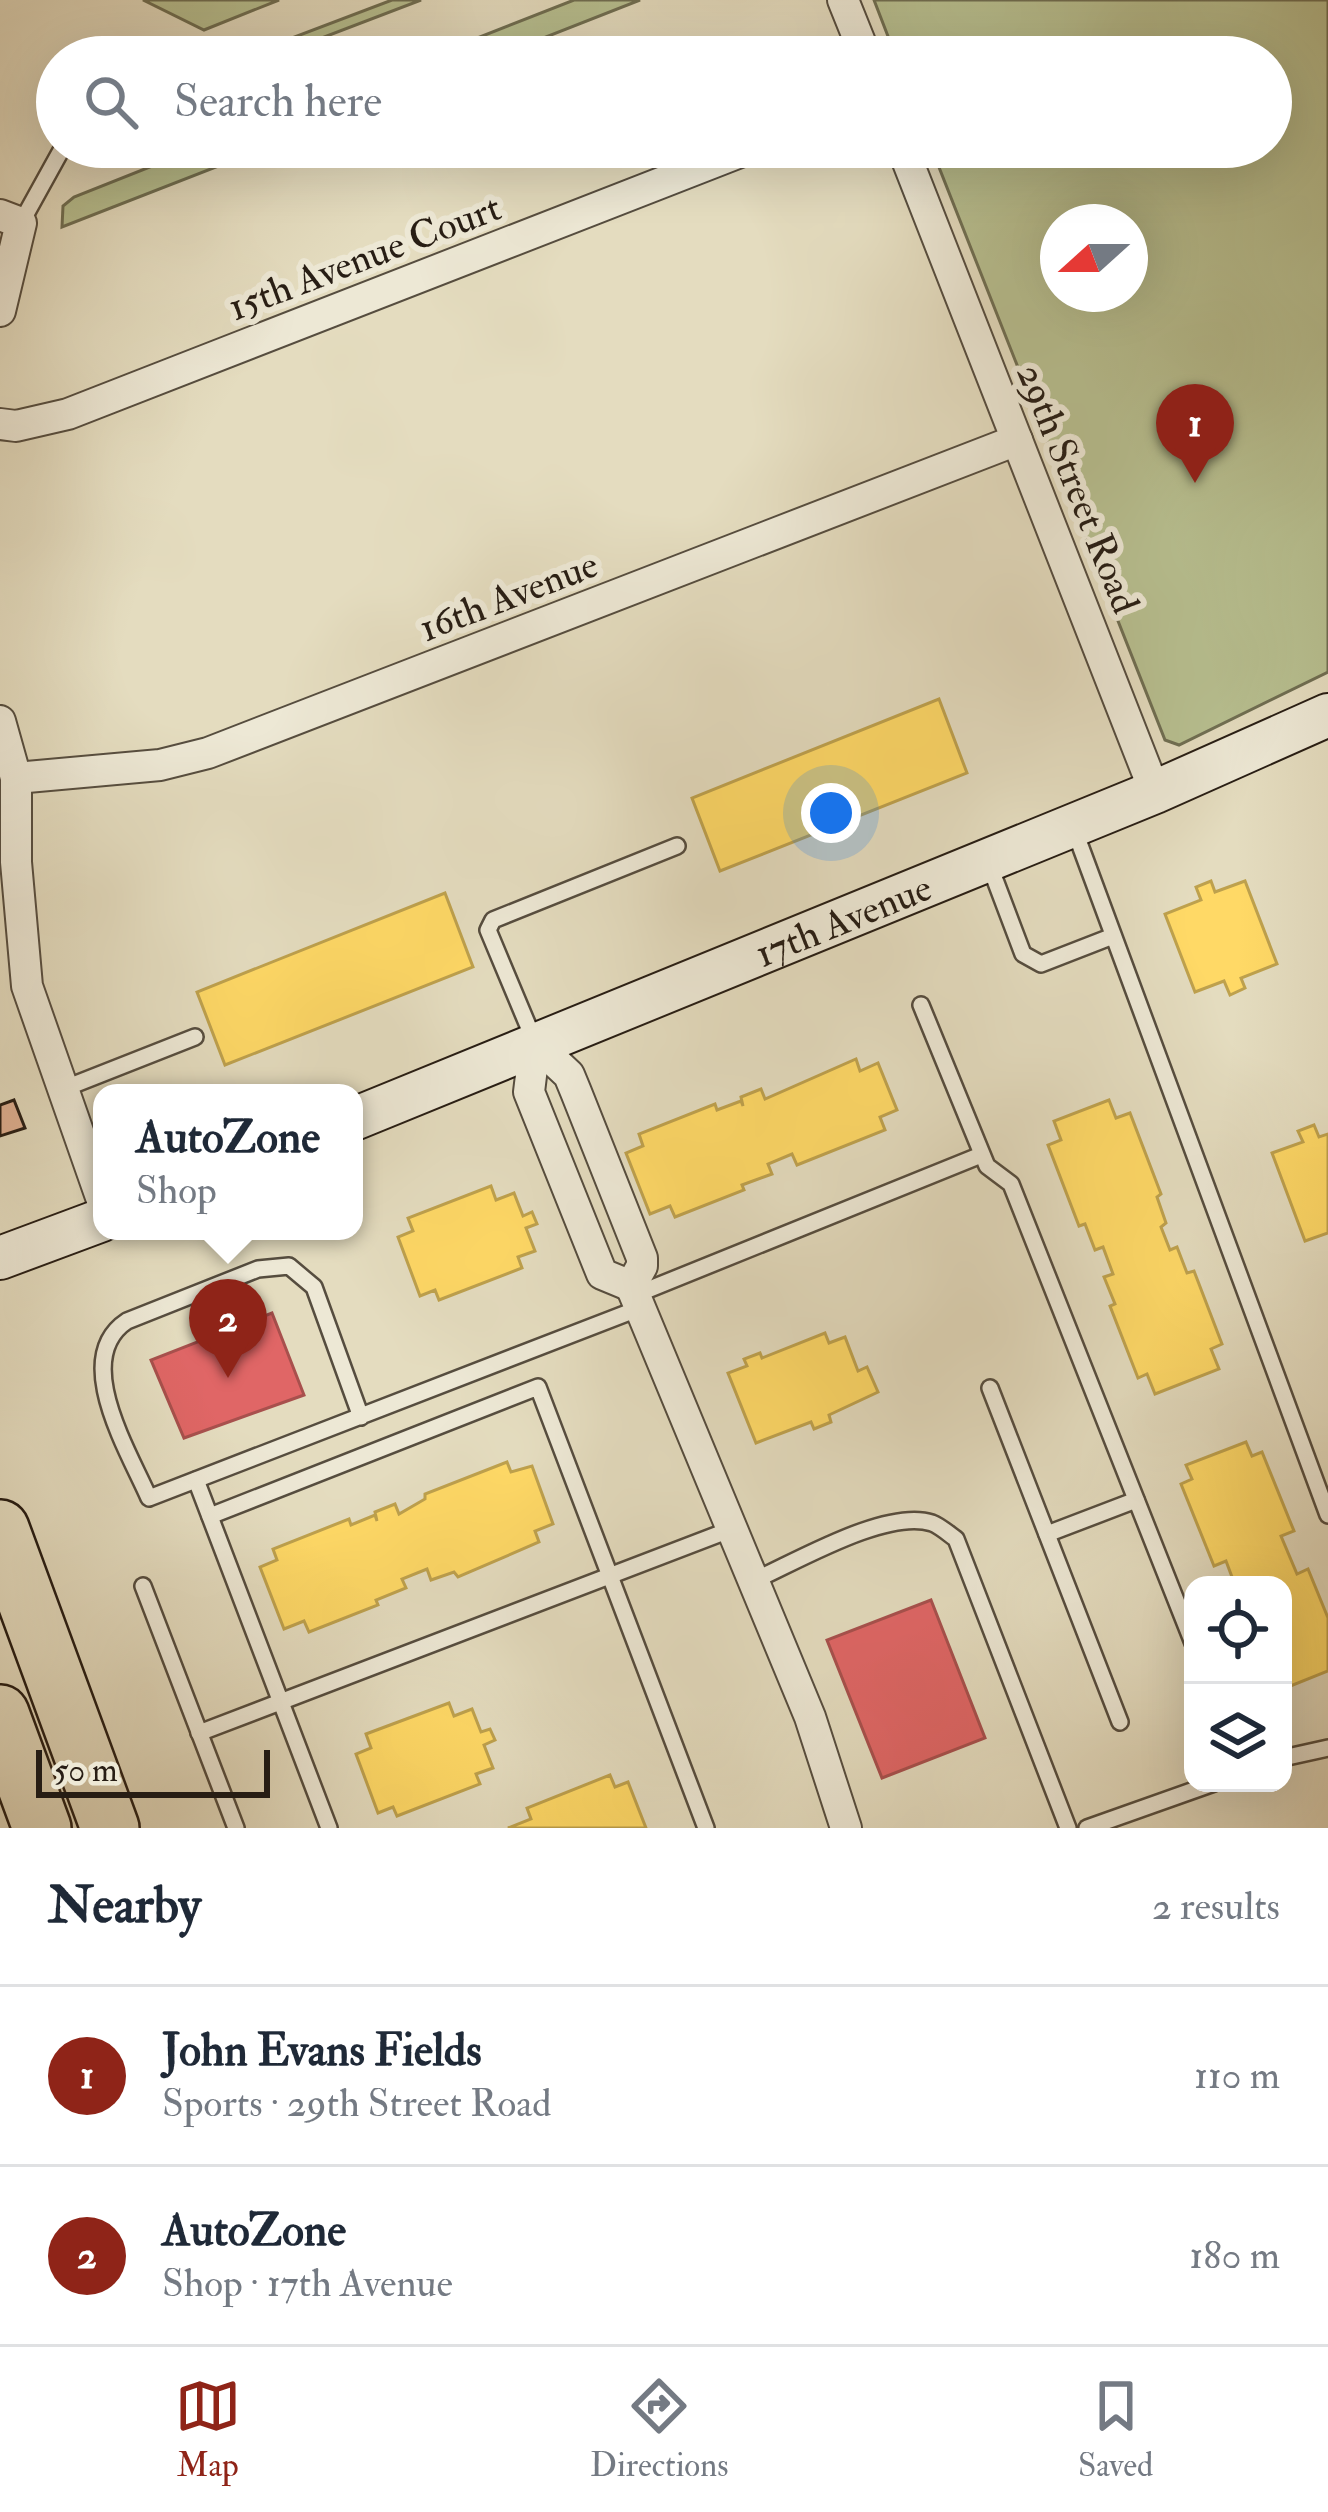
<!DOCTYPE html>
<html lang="en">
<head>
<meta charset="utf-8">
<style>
	body { margin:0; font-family:"IM FELL Double Pica",serif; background:#f6f6f7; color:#1f2937 }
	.controls { position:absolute; right:36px; bottom:36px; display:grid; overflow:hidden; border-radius:24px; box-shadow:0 12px 48px #0002 }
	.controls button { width:108px; height:108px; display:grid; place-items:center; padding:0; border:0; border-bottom:3px solid #e0e1e3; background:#fff; color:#1f2937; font:60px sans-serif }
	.compass { position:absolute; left:1040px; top:204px; width:108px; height:108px; border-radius:50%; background:#fff; box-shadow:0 12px 48px #0002; rotate:249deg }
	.scale { position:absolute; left:36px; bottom:30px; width:234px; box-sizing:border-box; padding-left:12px; border:6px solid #271d14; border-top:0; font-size:33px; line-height:42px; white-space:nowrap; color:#271d14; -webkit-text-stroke:9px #ede8d5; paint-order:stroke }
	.you { position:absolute; left:831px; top:813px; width:42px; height:42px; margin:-30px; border:9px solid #fff; border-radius:50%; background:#1a73e8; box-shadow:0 0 0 18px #1a73e833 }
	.badge { display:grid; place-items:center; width:78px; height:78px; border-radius:50%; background:#8f2418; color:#fff; font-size:39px; font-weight:700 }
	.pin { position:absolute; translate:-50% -99px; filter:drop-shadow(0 3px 6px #0008) }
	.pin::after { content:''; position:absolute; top:63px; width:42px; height:36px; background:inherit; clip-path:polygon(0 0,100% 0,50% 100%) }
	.popup { position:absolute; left:93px; top:1084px; width:270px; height:156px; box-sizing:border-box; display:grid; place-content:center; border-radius:24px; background:#fff; filter:drop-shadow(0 3px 9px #0005); font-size:39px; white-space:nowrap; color:#747a83 }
	.popup b { font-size:45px; color:#1f2937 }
	.popup::after { content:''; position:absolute; left:50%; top:100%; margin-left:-24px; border:24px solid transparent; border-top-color:#fff }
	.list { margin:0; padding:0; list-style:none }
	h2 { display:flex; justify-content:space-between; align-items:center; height:156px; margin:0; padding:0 48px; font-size:51px }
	h2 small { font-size:39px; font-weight:400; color:#747a83 }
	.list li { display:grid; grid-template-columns:78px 1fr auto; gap:36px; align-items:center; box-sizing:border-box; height:180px; padding:0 48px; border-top:3px solid #e0e1e3 }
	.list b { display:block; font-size:45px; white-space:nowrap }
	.list p { margin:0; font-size:39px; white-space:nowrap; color:#747a83 }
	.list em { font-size:39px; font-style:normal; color:#747a83 }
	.icon { flex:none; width:66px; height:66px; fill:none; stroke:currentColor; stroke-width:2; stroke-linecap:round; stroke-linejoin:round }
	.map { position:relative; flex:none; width:1328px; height:1828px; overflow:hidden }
	.search { position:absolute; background:#fff; box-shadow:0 12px 48px #0002; left:36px; right:36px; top:36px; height:132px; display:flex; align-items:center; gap:30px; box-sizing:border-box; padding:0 42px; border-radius:66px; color:#747a83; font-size:45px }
	.sheet { height:516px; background:#fff }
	nav { display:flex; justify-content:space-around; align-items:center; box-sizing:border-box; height:168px; border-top:3px solid #e0e1e3; background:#fff; font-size:33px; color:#747a83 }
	nav a { display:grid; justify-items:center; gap:6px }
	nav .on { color:#8f2418 }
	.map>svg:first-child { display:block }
	.green { fill:#b7bf90; stroke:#6f6e52; stroke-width:3; fill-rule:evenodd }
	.homes { fill:#ffd966; stroke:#bea14d; stroke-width:3 }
	.shops { fill:#e06666; stroke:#a8504d; stroke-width:3 }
	.building { fill:#e0b193; stroke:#271d14; stroke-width:3 }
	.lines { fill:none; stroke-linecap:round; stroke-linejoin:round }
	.lane-casing { stroke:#564d3f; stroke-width:20 }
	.street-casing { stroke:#564d3f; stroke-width:34 }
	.secondary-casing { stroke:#271d14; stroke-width:46 }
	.highway-casing { stroke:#271d14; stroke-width:62 }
	.lane { stroke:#ede8d5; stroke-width:15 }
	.street { stroke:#ede8d5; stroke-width:30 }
	.secondary { stroke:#ede8d5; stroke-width:42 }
	.highway { stroke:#e4dcbf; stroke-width:57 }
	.labels { text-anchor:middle; stroke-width:12; stroke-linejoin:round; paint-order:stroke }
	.street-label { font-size:39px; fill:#271d14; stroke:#ede8d5 }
</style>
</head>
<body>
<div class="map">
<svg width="1328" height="1828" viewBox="0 0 1328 1828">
	<rect width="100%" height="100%" fill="#e4dcbf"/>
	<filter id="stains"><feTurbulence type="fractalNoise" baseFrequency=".00167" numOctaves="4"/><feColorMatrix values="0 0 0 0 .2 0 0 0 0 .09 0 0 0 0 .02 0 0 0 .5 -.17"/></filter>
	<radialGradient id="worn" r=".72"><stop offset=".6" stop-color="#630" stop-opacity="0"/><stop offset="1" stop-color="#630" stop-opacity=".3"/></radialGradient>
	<g class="green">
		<polygon points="143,0 279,0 204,30"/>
		<polygon points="392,0 421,0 272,57 242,57"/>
		<polygon points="574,0 640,0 495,57 429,57"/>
		<path d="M 874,0 L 1328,0 L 1328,672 L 1179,745 L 1165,740 L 931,147 L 1271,147 L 1271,57 L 896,57 ZM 1130,222 L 1130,294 L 1058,294 L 1058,222 Z"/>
		<polygon points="200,147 267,147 62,227 63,206 74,197"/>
	</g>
	<g class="homes">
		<polygon points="939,699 967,773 720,871 692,798"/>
		<polygon points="1211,881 1215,892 1245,881 1277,964 1241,978 1245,988 1230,995 1224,981 1195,992 1165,914 1201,900 1196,887"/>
		<polygon points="445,893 473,967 225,1065 197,992"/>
		<polygon points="856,1059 860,1071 878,1063 897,1110 880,1117 885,1130 797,1165 792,1154 768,1164 772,1174 742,1185 744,1190 675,1217 670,1206 650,1214 626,1153 643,1146 639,1134 715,1104 717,1110 741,1101 743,1106 741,1097 761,1089 765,1099"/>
		<polygon points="1109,1100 1116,1118 1130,1113 1161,1194 1157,1197 1166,1223 1161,1227 1170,1250 1177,1247 1187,1273 1194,1271 1222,1344 1211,1349 1219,1369 1155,1394 1147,1374 1138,1378 1110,1306 1115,1304 1104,1277 1113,1274 1103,1247 1095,1250 1085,1224 1079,1226 1048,1145 1061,1140 1054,1121"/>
		<polygon points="1314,1125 1319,1137 1328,1134 1328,1233 1305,1241 1272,1153 1303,1142 1298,1131"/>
		<polygon points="491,1186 496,1200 514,1193 523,1216 532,1212 537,1224 526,1228 535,1251 518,1257 522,1268 439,1300 435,1290 420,1296 398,1237 413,1231 408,1218"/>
		<polygon points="825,1333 829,1343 845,1337 858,1371 867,1367 878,1392 829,1415 831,1422 814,1429 811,1422 756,1443 728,1373 747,1366 744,1359 760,1353 762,1358"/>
		<polygon points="1246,1442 1252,1456 1262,1452 1294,1531 1281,1536 1297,1574 1308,1569 1328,1618 1328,1671 1283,1689 1283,1585 1235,1585 1226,1561 1214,1566 1181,1484 1192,1479 1186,1465"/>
		<polygon points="507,1462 511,1472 532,1466 553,1524 535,1531 539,1542 458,1577 454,1572 431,1580 427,1569 402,1579 406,1588 376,1600 378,1605 309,1632 304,1621 284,1629 260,1567 277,1560 273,1549 349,1519 351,1525 375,1515 377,1521 375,1512 395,1504 399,1514 425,1499 425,1494"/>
		<polygon points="449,1703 454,1716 472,1709 481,1732 490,1729 495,1740 484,1745 493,1768 476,1774 480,1784 397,1816 393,1807 378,1813 356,1754 371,1748 366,1734"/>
		<polygon points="610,1775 615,1787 628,1782 646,1828 508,1828 531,1819 527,1808"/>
	</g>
	<g class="shops">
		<polygon points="272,1313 304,1395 184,1438 151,1360"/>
		<polygon points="931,1600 985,1738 882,1778 827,1640"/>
	</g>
	<polygon class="building" points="14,1100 25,1128 0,1136 0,1105"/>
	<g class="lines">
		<g class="lane-casing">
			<g id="lane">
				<polyline points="21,223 63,147"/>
				<polyline points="1074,829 1328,1515"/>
				<polyline points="989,864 1023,954 1041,964 1113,936"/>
				<polyline points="921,1005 987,1166 1011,1184 1193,1643"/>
				<polyline points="534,1040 488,930 493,920 677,846"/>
				<polyline points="63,1089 195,1037"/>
				<polyline points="635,1295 981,1155"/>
				<polyline points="990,1388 1120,1722"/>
				<path d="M 361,1417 L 314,1287 L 289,1266 L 258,1269 L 127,1321 C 71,1358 128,1450 149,1498 C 313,1435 477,1372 640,1308"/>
				<polyline points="196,1480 329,1828"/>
				<polyline points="210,1516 538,1387 706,1828"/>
				<polyline points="1047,1534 1136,1500"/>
				<path d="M 753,1581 C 796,1562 887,1508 932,1523 C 940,1526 949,1534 956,1539 L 1068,1828"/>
				<polyline points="143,1586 236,1828"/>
				<polyline points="199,1733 732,1529"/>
				<polyline points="1283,1758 1328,1748"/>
				<polyline points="1087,1828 1214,1783"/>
			</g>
		</g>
		<g class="street-casing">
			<g id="street">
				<polyline points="843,0 866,57"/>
				<polyline points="902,147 1155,792"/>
				<polyline points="0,215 21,223 0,311"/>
				<polyline points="0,424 16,426 68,414 753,147"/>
				<polyline points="0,721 16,778 16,862 27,986 102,1200"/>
				<polyline points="16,778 160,765 208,753 1017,440"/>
				<polyline points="535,1043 529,1092 602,1274 631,1286"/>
				<polyline points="535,1043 569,1075 576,1092 642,1258 642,1266 631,1286"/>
				<polyline points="631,1286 810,1717 846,1828"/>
			</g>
		</g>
		<g class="secondary-casing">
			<g id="secondary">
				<path id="s1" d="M 354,1119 L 1155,792 L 1328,715"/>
				<polyline points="0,1258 102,1220"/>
			</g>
		</g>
		<g class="highway-casing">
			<g id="highway">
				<polyline points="0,1529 110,1828"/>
				<polyline points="0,1714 42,1828"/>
			</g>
		</g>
		<use href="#lane" class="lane"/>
		<use href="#street" class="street"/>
		<use href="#secondary" class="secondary"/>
		<use href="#highway" class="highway"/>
	</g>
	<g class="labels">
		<g class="street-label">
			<text transform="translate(364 256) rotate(-21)" y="14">15th Avenue Court</text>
			<text transform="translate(1079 488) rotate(68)" y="14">29th Street Road</text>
			<text transform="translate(508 595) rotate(-21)" y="14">16th Avenue</text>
			<text dy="14" stroke="none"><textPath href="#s1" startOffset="528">17th Avenue</textPath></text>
		</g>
	</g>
	<rect width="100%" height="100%" filter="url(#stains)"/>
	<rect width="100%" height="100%" fill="url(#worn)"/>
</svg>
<div class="controls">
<button><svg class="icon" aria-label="locate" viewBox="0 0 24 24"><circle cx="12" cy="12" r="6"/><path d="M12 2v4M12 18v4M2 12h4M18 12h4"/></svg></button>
<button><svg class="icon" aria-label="layers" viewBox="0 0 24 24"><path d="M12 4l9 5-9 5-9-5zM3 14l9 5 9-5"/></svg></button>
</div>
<svg class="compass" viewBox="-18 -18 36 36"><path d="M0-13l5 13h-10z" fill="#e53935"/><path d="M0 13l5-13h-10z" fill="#747a83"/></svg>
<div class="scale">50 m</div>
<div class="you"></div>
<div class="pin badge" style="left:1195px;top:483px">1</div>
<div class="pin badge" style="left:228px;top:1378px">2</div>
<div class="popup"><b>AutoZone</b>Shop</div>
<div class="search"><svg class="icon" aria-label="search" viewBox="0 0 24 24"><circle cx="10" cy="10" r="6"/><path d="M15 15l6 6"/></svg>Search here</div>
</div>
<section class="sheet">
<h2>Nearby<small>2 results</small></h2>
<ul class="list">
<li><span class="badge">1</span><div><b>John Evans Fields</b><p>Sports · 29th Street Road</p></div><em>110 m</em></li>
<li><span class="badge">2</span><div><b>AutoZone</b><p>Shop · 17th Avenue</p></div><em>180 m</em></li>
</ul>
</section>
<nav>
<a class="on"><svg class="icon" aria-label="map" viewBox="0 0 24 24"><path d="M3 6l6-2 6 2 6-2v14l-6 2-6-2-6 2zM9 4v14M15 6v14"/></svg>Map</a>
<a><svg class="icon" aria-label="directions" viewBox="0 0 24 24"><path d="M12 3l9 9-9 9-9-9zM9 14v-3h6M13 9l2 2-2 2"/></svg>Directions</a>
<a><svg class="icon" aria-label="saved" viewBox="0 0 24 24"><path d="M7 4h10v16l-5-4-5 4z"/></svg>Saved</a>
</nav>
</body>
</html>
